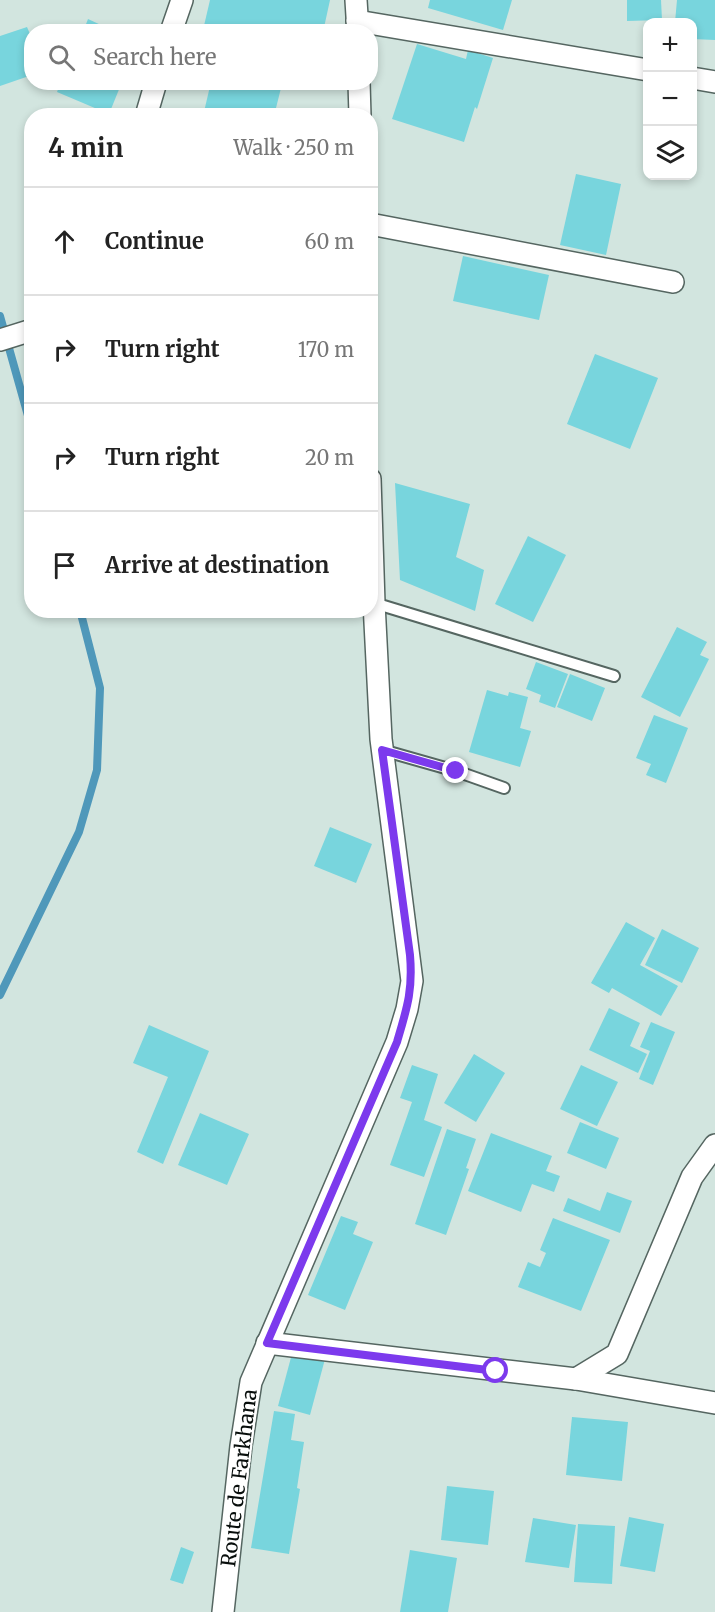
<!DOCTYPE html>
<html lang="en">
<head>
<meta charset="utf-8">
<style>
	body { margin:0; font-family:Merriweather,serif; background:#f6f6f6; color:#222 }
	.controls { position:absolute; right:18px; top:18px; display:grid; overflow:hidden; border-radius:12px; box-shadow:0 3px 9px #0003 }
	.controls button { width:54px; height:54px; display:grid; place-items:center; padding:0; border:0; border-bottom:2px solid #e0e0e0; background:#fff; color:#222; font:30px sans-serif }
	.stop { position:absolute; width:18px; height:18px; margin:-14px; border:4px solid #7c3aed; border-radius:50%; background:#fff }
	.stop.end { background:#7c3aed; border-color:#fff; box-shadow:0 2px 6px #0008 }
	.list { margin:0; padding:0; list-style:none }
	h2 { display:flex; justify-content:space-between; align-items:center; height:78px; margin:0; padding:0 24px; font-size:26px }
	h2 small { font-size:20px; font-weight:400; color:#767676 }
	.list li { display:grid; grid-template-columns:39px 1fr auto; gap:18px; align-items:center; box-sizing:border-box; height:108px; padding:0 24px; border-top:2px solid #e0e0e0 }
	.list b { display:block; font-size:22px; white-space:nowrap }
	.list em { font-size:20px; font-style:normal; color:#767676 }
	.icon { flex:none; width:33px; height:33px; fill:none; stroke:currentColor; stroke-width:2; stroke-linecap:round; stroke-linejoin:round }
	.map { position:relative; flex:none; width:715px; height:1612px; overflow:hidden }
	.search { position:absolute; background:#fff; box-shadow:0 3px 9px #0003; left:24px; top:24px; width:354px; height:66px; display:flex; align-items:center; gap:15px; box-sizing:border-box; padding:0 21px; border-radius:24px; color:#767676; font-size:22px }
	.panel { position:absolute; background:#fff; box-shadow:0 3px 9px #0003; left:24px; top:108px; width:354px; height:510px; border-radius:24px }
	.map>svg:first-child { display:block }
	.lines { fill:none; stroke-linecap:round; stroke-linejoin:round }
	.stream { stroke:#4f98ba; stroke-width:8 }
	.building { fill:#78d5dd }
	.service-casing { stroke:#556661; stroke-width:14 }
	.minor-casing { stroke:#556661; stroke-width:24 }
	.service { stroke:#fff; stroke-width:10 }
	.minor { stroke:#fff; stroke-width:21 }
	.route { stroke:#7c3aed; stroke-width:8 }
	.labels { text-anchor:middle; stroke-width:4.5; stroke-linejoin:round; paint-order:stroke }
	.street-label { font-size:20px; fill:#080e0c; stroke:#fff }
</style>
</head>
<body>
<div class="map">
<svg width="715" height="1612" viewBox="0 0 715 1612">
	<rect width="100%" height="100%" fill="#d2e5df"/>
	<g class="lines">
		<g class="stream">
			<polyline points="0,316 32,430"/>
			<polyline points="0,995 79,832 97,770 100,688 80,610"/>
		</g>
	</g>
	<g class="building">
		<polygon points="210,0 330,0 323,32 212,32 203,30"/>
		<polygon points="430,0 512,0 503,30 428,8"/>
		<polygon points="627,0 661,0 662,20 627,21"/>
		<polygon points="677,0 715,0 715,40 692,39 692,22 675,22"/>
		<polygon points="88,19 116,32 83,32"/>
		<polygon points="27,27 32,39 32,75 0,86 0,36"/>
		<polygon points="417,44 466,59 468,50 493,58 477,109 475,107 464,142 392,119"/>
		<polygon points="61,82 122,82 109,114 57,92"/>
		<polygon points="211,82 258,82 281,88 274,116 203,116"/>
		<polygon points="576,174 621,184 606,255 560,245"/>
		<polygon points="463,256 549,275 539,320 453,301"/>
		<polygon points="595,354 658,378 630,449 567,424"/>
		<polygon points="395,483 470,504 456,557 484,570 475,611 400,580"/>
		<polygon points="528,536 566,555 533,622 495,604"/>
		<polygon points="677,627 707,642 700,655 709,659 680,717 641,697"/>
		<polygon points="536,662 568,674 555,708 539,702 541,695 526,689"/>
		<polygon points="570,674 605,688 592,721 557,707"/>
		<polygon points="487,690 508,696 509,692 528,697 520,728 531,731 520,767 469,752"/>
		<polygon points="654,715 688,728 666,783 646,775 651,764 636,758"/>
		<polygon points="330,827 372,844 356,883 314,866"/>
		<polygon points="626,922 655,938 640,965 678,986 661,1016 612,988 609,993 591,983"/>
		<polygon points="662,929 699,948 682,983 645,965"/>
		<polygon points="609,1008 640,1023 630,1046 647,1054 638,1073 589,1050"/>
		<polygon points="651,1022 675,1032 653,1085 639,1079 650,1051 640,1047"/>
		<polygon points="149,1025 209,1051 163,1164 137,1152 168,1077 133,1063"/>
		<polygon points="474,1054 505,1073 476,1122 444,1103"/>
		<polygon points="412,1065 438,1074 424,1120 442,1127 424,1177 390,1165 412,1102 400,1098"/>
		<polygon points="581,1065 618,1082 597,1126 560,1109"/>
		<polygon points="200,1113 249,1134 227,1185 178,1165"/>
		<polygon points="580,1122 619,1138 606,1169 567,1153"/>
		<polygon points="447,1129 476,1139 466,1168 469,1169 446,1235 415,1224"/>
		<polygon points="491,1133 552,1156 546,1171 560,1176 554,1192 532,1184 521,1212 468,1191"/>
		<polygon points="607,1192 632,1201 620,1233 563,1211 568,1198 600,1211"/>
		<polygon points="341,1216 358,1222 353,1234 373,1242 345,1310 308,1295"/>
		<polygon points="553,1218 610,1240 581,1311 518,1287 528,1262 540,1267 546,1253 540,1250"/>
		<polygon points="293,1350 325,1359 310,1415 278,1406"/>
		<polygon points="274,1411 295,1414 291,1440 304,1442 297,1488 300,1489 289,1554 251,1548"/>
		<polygon points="572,1417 628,1422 622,1481 566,1475"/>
		<polygon points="447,1486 494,1491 488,1545 441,1540"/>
		<polygon points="629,1517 664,1524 655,1572 620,1566"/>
		<polygon points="533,1518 576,1525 569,1568 525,1562"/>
		<polygon points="578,1524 615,1526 612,1584 574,1582"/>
		<polygon points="181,1547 194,1552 183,1584 170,1580"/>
		<polygon points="410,1550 457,1558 448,1612 400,1612"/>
	</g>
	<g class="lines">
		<g class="service-casing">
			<g id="service">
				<polyline points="374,603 614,676"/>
				<polyline points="382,750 456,771 504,788"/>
			</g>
		</g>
		<g class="minor-casing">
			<g id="minor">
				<polyline points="356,0 358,32"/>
				<polyline points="357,21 648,70"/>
				<polyline points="171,32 182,0"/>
				<polyline points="692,78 715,82"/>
				<polyline points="359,82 360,116"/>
				<polyline points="146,116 156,82"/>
				<polyline points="370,224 673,282"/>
				<polyline points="0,340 32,330"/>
				<polyline points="267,1343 576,1379 715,1403"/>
				<polyline points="576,1379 617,1354 692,1177 715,1145"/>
				<polyline points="223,1612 241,1446 251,1382 397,1042 407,1009 412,981 381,739 374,603 370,479"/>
			</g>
		</g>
		<use href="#service" class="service"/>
		<use href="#minor" class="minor"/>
	</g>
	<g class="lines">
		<path class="route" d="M 456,771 L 382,750 L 410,955 C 413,991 407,1008 397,1042 L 267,1343 L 496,1371"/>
	</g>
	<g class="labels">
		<g class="street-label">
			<text transform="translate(239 1478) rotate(-83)" y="7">Route de Farkhana</text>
		</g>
	</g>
</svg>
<div class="controls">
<button>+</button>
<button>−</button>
<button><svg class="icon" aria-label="layers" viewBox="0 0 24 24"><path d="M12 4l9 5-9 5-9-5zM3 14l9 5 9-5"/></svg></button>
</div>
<div class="stop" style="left:496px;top:1371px"></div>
<div class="stop end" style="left:456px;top:771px"></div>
<div class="search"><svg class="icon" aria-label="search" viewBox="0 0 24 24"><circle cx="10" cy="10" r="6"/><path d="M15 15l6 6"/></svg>Search here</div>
<section class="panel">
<h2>4 min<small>Walk · 250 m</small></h2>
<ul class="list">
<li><svg class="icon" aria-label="ahead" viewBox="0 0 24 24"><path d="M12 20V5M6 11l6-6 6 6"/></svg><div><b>Continue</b></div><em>60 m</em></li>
<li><svg class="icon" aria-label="right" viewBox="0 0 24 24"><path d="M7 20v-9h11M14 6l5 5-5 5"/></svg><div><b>Turn right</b></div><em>170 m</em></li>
<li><svg class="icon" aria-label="right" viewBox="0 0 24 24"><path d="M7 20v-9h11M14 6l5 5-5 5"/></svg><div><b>Turn right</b></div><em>20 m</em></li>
<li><svg class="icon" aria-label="arrive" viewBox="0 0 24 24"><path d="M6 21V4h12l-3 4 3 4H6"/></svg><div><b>Arrive at destination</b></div></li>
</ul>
</section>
</div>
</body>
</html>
